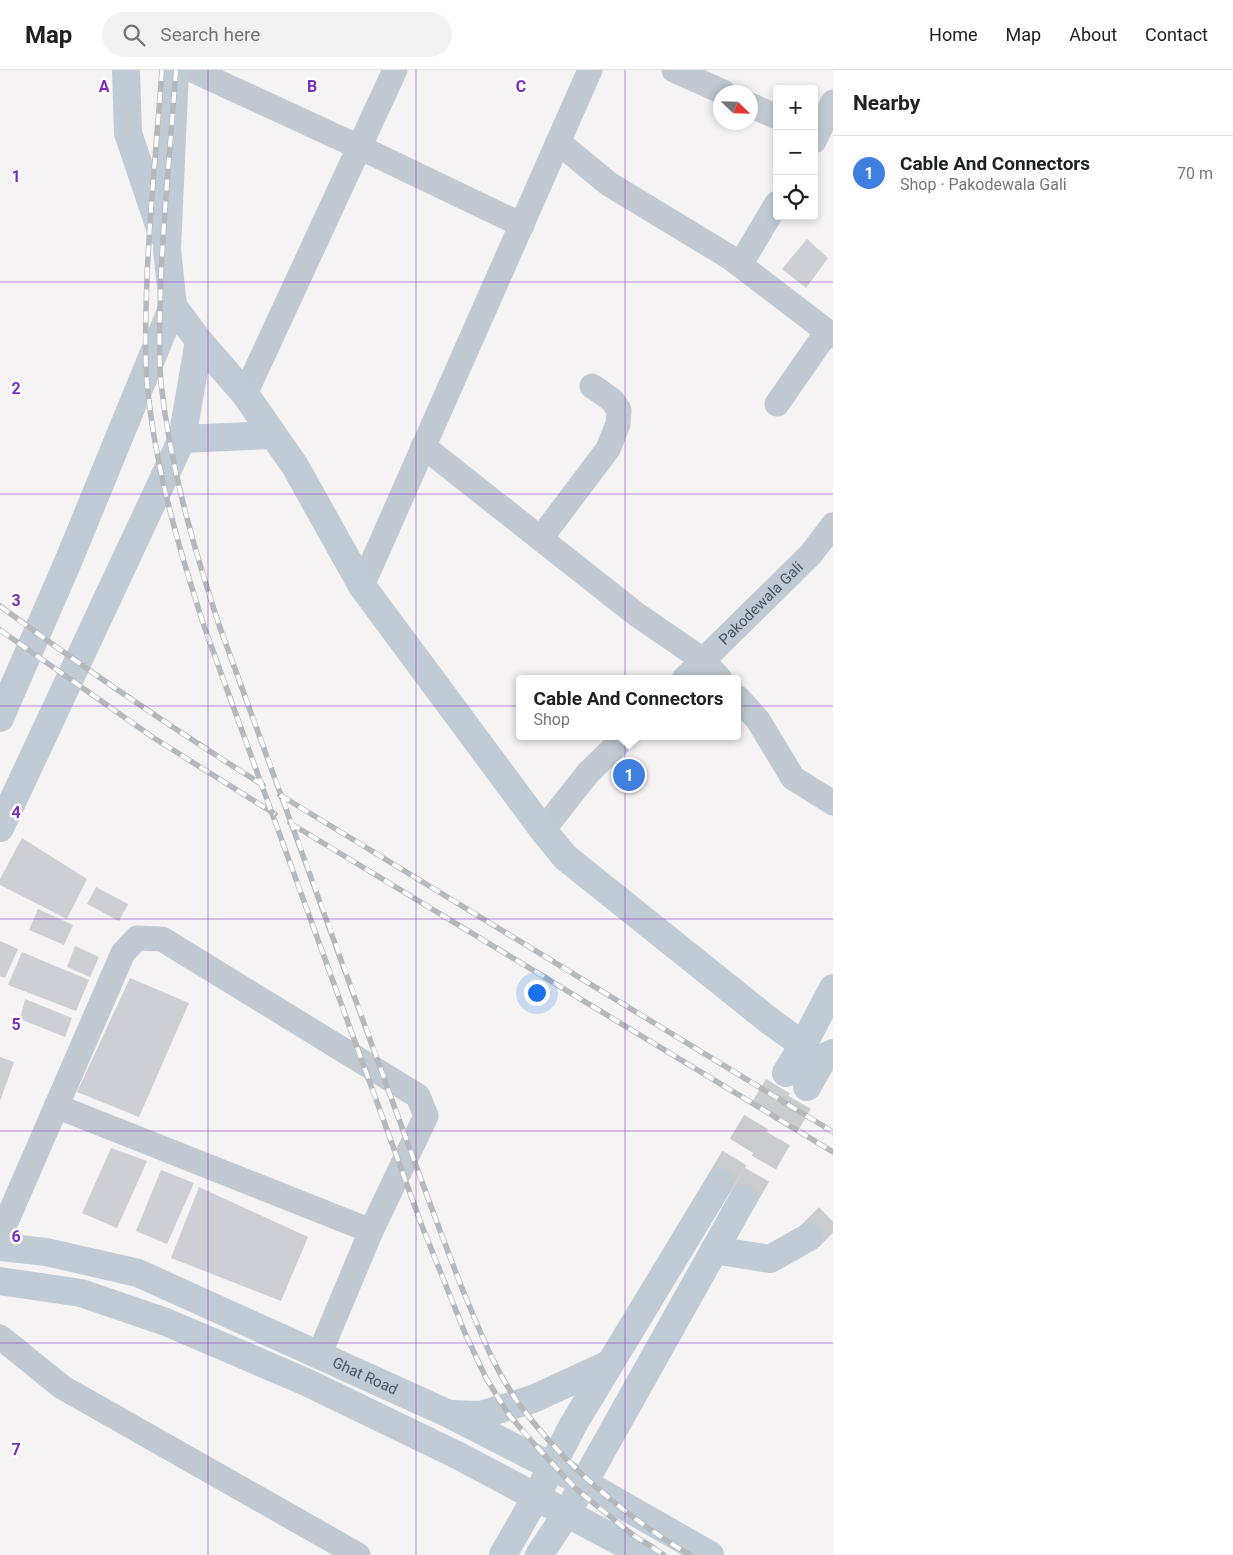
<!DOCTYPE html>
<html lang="en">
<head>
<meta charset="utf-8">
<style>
	body { margin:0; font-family:Roboto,sans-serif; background:#f2f2f2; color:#202124 }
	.controls { position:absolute; right:15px; top:15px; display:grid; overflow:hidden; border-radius:5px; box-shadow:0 2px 8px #0003 }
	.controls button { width:45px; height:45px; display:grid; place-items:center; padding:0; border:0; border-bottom:1px solid #e0e0e0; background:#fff; color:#202124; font:25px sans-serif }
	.compass { position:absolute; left:713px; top:15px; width:45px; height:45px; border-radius:50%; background:#fff; box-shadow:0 2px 8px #0003; rotate:113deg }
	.you { position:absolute; left:536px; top:922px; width:18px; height:18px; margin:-12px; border:4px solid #fff; border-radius:50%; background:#1a73e8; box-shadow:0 0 0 8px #1a73e833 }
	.badge { display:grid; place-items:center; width:32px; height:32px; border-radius:50%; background:#b45309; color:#fff; font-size:16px; font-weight:700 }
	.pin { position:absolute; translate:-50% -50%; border:2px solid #fff; box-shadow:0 1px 5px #0006 }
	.popup { position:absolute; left:516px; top:605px; width:225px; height:65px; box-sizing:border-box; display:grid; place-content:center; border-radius:5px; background:#fff; filter:drop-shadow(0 1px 4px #0005); font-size:16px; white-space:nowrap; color:#757577 }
	.popup b { font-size:19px; color:#202124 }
	.popup::after { content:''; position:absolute; left:50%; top:100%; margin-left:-10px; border:10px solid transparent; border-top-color:#fff }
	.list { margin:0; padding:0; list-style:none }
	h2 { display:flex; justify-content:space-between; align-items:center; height:65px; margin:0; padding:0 20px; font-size:21px }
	h2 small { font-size:16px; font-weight:400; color:#757577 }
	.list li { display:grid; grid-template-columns:32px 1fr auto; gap:15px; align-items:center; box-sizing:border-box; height:75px; padding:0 20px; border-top:1px solid #e0e0e0 }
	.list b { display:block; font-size:19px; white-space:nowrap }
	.list p { margin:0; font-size:16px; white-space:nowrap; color:#757577 }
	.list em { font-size:16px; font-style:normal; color:#757577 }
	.icon { flex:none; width:28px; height:28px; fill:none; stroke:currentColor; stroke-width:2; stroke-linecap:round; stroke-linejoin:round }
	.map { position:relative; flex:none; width:833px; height:1485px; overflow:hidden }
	header { display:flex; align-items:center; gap:30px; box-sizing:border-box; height:70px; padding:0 25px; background:#fff; border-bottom:1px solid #e0e0e0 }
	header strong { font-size:24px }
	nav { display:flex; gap:28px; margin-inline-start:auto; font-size:18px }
	.search { width:350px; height:45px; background:#f2f2f2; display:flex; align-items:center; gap:12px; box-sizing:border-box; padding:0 18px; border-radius:28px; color:#757577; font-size:19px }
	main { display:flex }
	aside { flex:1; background:#fff }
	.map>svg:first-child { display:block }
	.building { fill:#cdcfd5 }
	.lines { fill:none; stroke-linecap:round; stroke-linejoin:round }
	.secondary-tunnel { stroke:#caccce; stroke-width:28; stroke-dasharray:28 14; stroke-linecap:butt }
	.street { stroke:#c1cad2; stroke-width:25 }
	.secondary { stroke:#c1cbd6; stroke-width:28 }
	.rail-casing { stroke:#b5b8bd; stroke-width:5.5 }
	.rail { stroke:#fff; stroke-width:4; stroke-dasharray:11; stroke-linecap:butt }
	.grid { fill:none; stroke:#7b2cbf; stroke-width:1; stroke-opacity:0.55 }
	.labels { text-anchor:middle; stroke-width:5; stroke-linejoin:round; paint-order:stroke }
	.street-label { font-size:15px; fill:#4a5661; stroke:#fff }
	.grid-label { font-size:16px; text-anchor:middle; font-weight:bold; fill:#7b2cbf; stroke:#fff; stroke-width:5; stroke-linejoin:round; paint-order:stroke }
</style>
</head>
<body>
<header>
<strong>Map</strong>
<div class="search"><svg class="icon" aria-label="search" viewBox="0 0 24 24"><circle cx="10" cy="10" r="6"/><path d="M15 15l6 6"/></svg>Search here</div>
<nav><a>Home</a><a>Map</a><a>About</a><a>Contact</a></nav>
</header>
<main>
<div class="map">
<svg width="833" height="1485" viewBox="0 0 833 1485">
	<rect width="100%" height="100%" fill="#f5f3f3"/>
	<g class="building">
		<polygon points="807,169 828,188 806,218 782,199"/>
		<polygon points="22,768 87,809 67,849 0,815 0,809"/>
		<polygon points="96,817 128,834 119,851 87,834"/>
		<polygon points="38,839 73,855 64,875 29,860"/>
		<polygon points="0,871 18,879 5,908 0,906"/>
		<polygon points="75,876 99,887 90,907 67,897"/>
		<polygon points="22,882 89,910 76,941 8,915"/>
		<polygon points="130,908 189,933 139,1047 77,1022"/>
		<polygon points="25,929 72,948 65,967 20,949"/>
		<polygon points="0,987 14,992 0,1031"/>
		<polygon points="111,1078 147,1091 117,1158 82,1143"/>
		<polygon points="161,1100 194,1113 167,1174 136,1161"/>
		<polygon points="199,1117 308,1167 281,1231 171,1188"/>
	</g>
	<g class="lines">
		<g class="secondary-tunnel">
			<polyline points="720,1112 786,1003"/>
			<polyline points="743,1129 807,1017"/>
			<polyline points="809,1167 833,1143"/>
		</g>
		<g class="street">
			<polyline points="192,0 359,77 522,155"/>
			<polyline points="674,0 723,22"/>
			<polyline points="750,35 777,47"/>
			<polyline points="814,71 833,32"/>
			<polyline points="558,72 609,114 731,188 833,266"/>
			<polyline points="740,195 777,133"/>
			<polyline points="245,324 395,0"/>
			<polyline points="777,334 827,262"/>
			<polyline points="423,376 636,544 703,590 720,609"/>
			<polyline points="541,468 608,379 618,354 619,340 612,330 592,316"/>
			<polyline points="362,516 590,0"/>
			<path id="s1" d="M 684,609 L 811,484 L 833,455"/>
			<polyline points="738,628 758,650 793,708 833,733"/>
			<polyline points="543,760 588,703 626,666"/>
			<polyline points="0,1166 123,883 137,868 162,869 418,1026 426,1046 371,1161 56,1036"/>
			<polyline points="0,1267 62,1317 358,1485"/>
			<polyline points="319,1285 371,1161"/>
		</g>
		<g class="secondary">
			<polyline points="126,0 128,63 162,164"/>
			<polyline points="175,0 167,180 173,236 199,271 245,324 295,396 362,516 543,760 565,787 771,952 803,975"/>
			<polyline points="182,369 273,365"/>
			<polyline points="0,648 68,492 173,236"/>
			<polyline points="0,758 182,369 199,271"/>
			<polyline points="786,1003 803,975 833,918"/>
			<polyline points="807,1017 824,987 833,983"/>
			<path id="s2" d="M 0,1177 L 46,1182 L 138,1203 L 449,1344 L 584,1413 L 710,1485"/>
			<polyline points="714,1180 770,1189 809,1167"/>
			<polyline points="0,1211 81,1223 166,1252 306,1312 457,1385 645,1485"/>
			<polyline points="450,1344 481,1345 533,1329 609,1294"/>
			<polyline points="503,1485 536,1427 573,1355 720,1112"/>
			<polyline points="539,1485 567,1443 743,1129"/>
		</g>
		<g class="rail-casing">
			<g id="rail">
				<path d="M 162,0 C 157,69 150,138 147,207 C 146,243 144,278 147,313 C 155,398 179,479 205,559 L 422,1156 L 465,1263 L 486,1308 L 509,1345 L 536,1376 L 576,1419 L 633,1465 L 664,1485"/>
				<path d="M 176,0 C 171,69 164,138 161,207 C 160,242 158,278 161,313 C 170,396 193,475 219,555 C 277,714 336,873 393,1033 C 416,1095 438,1157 462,1218 C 479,1259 495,1302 522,1338 C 567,1397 626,1447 690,1485"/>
				<path d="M 0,536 C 85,599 173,659 263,715"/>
				<polyline points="0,560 154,668 275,744"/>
				<polyline points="280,725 833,1062"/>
				<polyline points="290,753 833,1082"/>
			</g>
		</g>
		<use href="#rail" class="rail"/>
	</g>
	<path class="grid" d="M 208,0 L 208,1485M 416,0 L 416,1485M 625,0 L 625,1485M 0,212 L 833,212M 0,424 L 833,424M 0,636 L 833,636M 0,849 L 833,849M 0,1061 L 833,1061M 0,1273 L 833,1273"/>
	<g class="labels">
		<g class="street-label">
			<text dy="5" stroke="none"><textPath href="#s1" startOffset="108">Pakodewala Gali</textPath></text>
			<text dy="5" stroke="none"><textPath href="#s2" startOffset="390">Ghat Road</textPath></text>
		</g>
	</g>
	<g class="grid-label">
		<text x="104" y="22">A</text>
		<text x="312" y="22">B</text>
		<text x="521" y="22">C</text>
		<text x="16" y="112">1</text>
		<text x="16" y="324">2</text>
		<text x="16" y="536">3</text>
		<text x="16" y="748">4</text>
		<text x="16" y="960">5</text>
		<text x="16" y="1172">6</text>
		<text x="16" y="1385">7</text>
	</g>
</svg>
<div class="controls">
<button>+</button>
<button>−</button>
<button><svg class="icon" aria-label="locate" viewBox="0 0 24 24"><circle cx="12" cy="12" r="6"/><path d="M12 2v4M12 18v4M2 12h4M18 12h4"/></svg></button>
</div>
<svg class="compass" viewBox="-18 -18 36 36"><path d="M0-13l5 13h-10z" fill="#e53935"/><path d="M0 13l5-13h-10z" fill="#757577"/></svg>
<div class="you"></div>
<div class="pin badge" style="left:629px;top:705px;background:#3f7fe0">1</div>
<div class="popup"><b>Cable And Connectors</b>Shop</div>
</div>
<aside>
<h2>Nearby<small></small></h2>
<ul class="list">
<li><span class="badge" style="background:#3f7fe0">1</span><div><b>Cable And Connectors</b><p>Shop · Pakodewala Gali</p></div><em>70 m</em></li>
</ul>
</aside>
</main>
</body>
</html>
